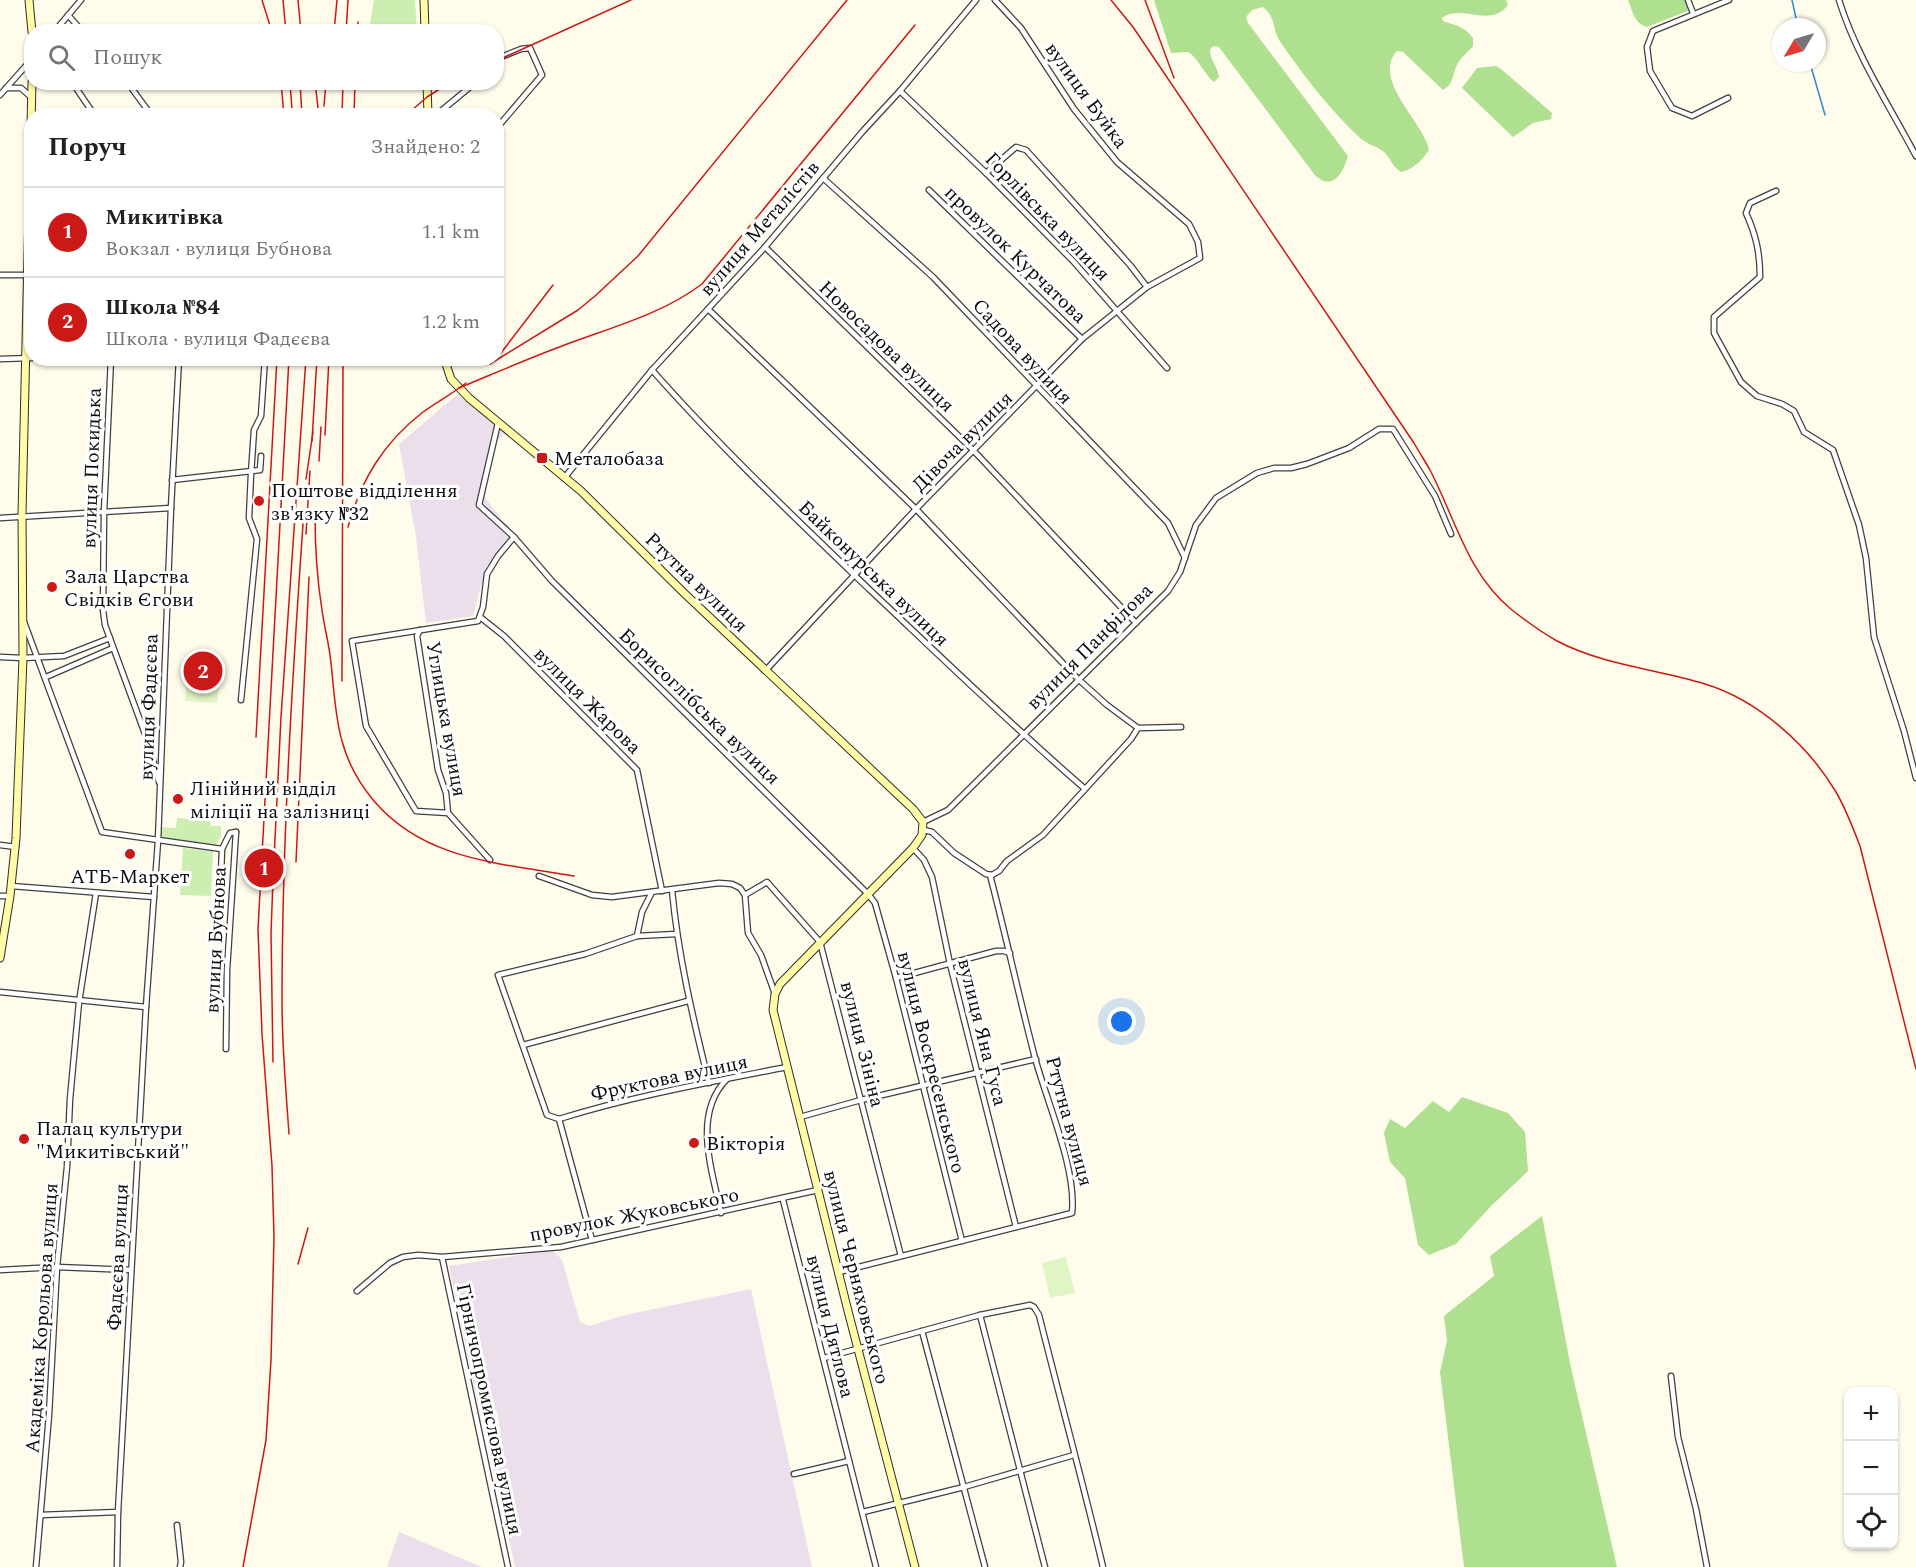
<!DOCTYPE html>
<html lang="uk">
<head>
<meta charset="utf-8">
<style>
	body { margin:0; font-family:Spectral,serif; background:#f6f6f6; color:#202124 }
	.controls { position:absolute; right:18px; bottom:18px; display:grid; overflow:hidden; border-radius:12px; box-shadow:0 2px 4px #0004 }
	.controls button { width:54px; height:54px; display:grid; place-items:center; padding:0; border:0; border-bottom:2px solid #e0e0e0; background:#fff; color:#202124; font:30px sans-serif }
	.compass { position:absolute; left:1772px; top:18px; width:54px; height:54px; border-radius:50%; background:#fff; box-shadow:0 2px 4px #0004; rotate:232deg }
	.you { position:absolute; left:1122px; top:1022px; width:21px; height:21px; margin:-15px; border:4px solid #fff; border-radius:50%; background:#1a73e8; box-shadow:0 0 0 9px #1a73e833 }
	.badge { display:grid; place-items:center; width:39px; height:39px; border-radius:50%; background:#ca1917; color:#fff; font-size:20px; font-weight:700 }
	.pin { position:absolute; translate:-50% -50%; border:3px solid #fff; box-shadow:0 2px 6px #0006 }
	.list { margin:0; padding:0; list-style:none }
	h2 { display:flex; justify-content:space-between; align-items:center; height:78px; margin:0; padding:0 24px; font-size:26px }
	h2 small { font-size:20px; font-weight:400; color:#757577 }
	.list li { display:grid; grid-template-columns:39px 1fr auto; gap:18px; align-items:center; box-sizing:border-box; height:90px; padding:0 24px; border-top:2px solid #e0e0e0 }
	.list b { display:block; font-size:22px; white-space:nowrap }
	.list p { margin:0; font-size:20px; white-space:nowrap; color:#757577 }
	.list em { font-size:20px; font-style:normal; color:#757577 }
	.icon { flex:none; width:33px; height:33px; fill:none; stroke:currentColor; stroke-width:2; stroke-linecap:round; stroke-linejoin:round }
	.map { position:relative; flex:none; width:1916px; height:1567px; overflow:hidden }
	.search { position:absolute; background:#fff; box-shadow:0 2px 4px #0004; left:24px; top:24px; width:480px; height:66px; display:flex; align-items:center; gap:15px; box-sizing:border-box; padding:0 21px; border-radius:24px; color:#757577; font-size:22px }
	.panel { position:absolute; background:#fff; box-shadow:0 2px 4px #0004; left:24px; top:108px; width:480px; height:258px; border-radius:24px }
	.map>svg:first-child { display:block }
	.industrial { fill:#ecdfec }
	.green { fill:#cdeeb1 }
	.forest { fill:#aee08f }
	.pitch { fill:#e0f4c4 }
	.lines { fill:none; stroke-linecap:round; stroke-linejoin:round }
	.stream { stroke:#2a89db; stroke-width:1.5 }
	.street-casing { stroke:#3f3f3f; stroke-width:7 }
	.secondary-casing { stroke:#2e2e2e; stroke-width:9 }
	.street { stroke:#fff; stroke-width:4.5 }
	.secondary { stroke:#fffba7; stroke-width:7 }
	.rail { stroke:#ca1917; stroke-width:1.5 }
	.poi-dot { fill:#ca1917; stroke:#fff; stroke-width:2 }
	.labels { text-anchor:middle; stroke-width:6; stroke-linejoin:round; paint-order:stroke }
	.street-label { font-size:20px; fill:#0c0c0c; stroke:#fff }
	.poi-label { font-size:20px; fill:#0c0c0c; stroke:#fff; text-anchor:start }
</style>
</head>
<body>
<div class="map">
<svg width="1916" height="1567" viewBox="0 0 1916 1567">
	<rect width="100%" height="100%" fill="#fffcec"/>
	<g class="industrial">
		<polygon points="458,394 504,434 489,449 485,498 513,533 486,568 473,616 426,623 416,537 399,444"/>
		<polygon points="553,1250 562,1260 580,1322 589,1326 625,1315 751,1289 812,1567 515,1567 487,1441 501,1435 497,1411 480,1414 449,1266"/>
		<polygon points="399,1532 482,1567 387,1567"/>
	</g>
	<g class="green">
		<polygon points="374,0 415,0 417,31 369,31"/>
		<polygon points="177,818 210,821 211,826 221,826 221,837 213,848 158,841 159,827 176,828"/>
		<polygon points="183,848 213,851 211,896 180,895"/>
	</g>
	<g class="forest">
		<path d="M 1154,0 L 1506,0 L 1508,5 C 1489,29 1463,3 1442,18 L 1443,21 C 1457,26 1464,26 1473,38 L 1473,46 C 1468,52 1460,58 1457,65 C 1452,75 1454,84 1443,90 L 1403,52 L 1397,51 C 1371,80 1424,122 1429,150 C 1423,159 1413,170 1401,172 C 1392,167 1391,158 1384,152 C 1377,146 1368,145 1360,138 C 1330,110 1304,76 1281,43 C 1271,29 1278,20 1263,7 L 1252,10 L 1246,17 L 1248,23 L 1348,156 C 1343,173 1332,193 1314,174 L 1219,47 L 1214,46 L 1210,49 C 1209,58 1218,67 1219,77 L 1214,82 C 1205,76 1196,54 1187,52 C 1182,52 1176,53 1171,53 Z"/>
		<path d="M 1628,0 L 1685,0 L 1690,10 L 1647,27 C 1634,23 1633,12 1628,0 Z"/>
		<polygon points="1496,66 1501,69 1552,113 1551,119 1533,123 1513,137 1462,88 1477,68"/>
		<polygon points="1462,1097 1508,1113 1525,1132 1528,1171 1491,1206 1456,1244 1429,1255 1418,1245 1405,1178 1390,1162 1384,1133 1390,1119 1405,1128 1433,1101 1449,1112"/>
		<polygon points="1542,1216 1571,1368 1617,1567 1464,1567 1440,1372 1447,1341 1444,1316 1494,1276 1490,1256"/>
	</g>
	<g class="pitch">
		<polygon points="207,663 218,663 217,684 206,683"/>
		<polygon points="186,684 219,686 217,703 185,701"/>
		<polygon points="1066,1257 1075,1293 1050,1298 1042,1263"/>
	</g>
	<g class="lines">
		<g class="stream">
			<polyline points="1792,0 1798,27"/>
			<polyline points="1810,63 1825,115"/>
		</g>
		<g class="street-casing">
			<g id="street">
				<polyline points="1688,0 1693,13"/>
				<path d="M 1839,0 C 1856,55 1889,105 1916,156"/>
				<polyline points="68,15 83,32"/>
				<polyline points="54,32 81,0"/>
				<polyline points="496,59 521,49 530,48 542,75 496,129"/>
				<polyline points="72,82 95,116"/>
				<polyline points="127,82 152,116"/>
				<polyline points="6,88 21,88 32,98"/>
				<polyline points="900,91 986,173 1073,261 1167,368"/>
				<polyline points="0,95 32,59"/>
				<polyline points="1728,98 1692,116 1672,108 1650,71 1647,47 1653,31 1729,0"/>
				<polyline points="435,116 470,87 470,82"/>
				<polyline points="986,173 1016,147 1026,150 1130,265 1147,287"/>
				<polyline points="823,178 933,277 1168,523 1185,558"/>
				<polyline points="929,190 1082,339"/>
				<path d="M 1776,191 L 1750,203 L 1746,213 C 1756,235 1760,253 1760,277 L 1714,317 L 1714,333 L 1741,382 L 1757,396 L 1782,404 L 1794,411 L 1804,432 L 1833,450 L 1859,525 L 1866,558 L 1874,637 L 1904,731 L 1916,778"/>
				<polyline points="765,247 973,450 1136,623"/>
				<polyline points="0,275 32,275"/>
				<polyline points="708,309 916,509 1078,679 1107,705 1138,728"/>
				<polyline points="111,358 104,512 103,610 105,625 148,742 159,782"/>
				<polyline points="0,359 32,358"/>
				<path d="M 652,370 C 720,447 795,518 870,590 C 941,657 1011,725 1084,788"/>
				<polyline points="498,423 479,505 514,537 552,581 868,894 875,903 896,978 962,1241"/>
				<polyline points="565,477 652,370 765,247 863,131 900,91 976,0"/>
				<polyline points="172,480 260,470 261,456"/>
				<polyline points="0,518 171,508"/>
				<polyline points="480,617 504,636 637,770 662,891"/>
				<polyline points="24,622 102,832 222,849 230,833 236,832"/>
				<polyline points="420,630 417,636 438,770 446,793 448,813"/>
				<polyline points="0,657 23,658 64,656 110,638"/>
				<polyline points="766,670 916,509 1082,339 1147,287 1200,258 1198,242 1189,224 1117,162 1074,109 1021,28 995,0"/>
				<polyline points="46,677 113,648"/>
				<polyline points="241,700 257,539 249,518 251,474 254,430 261,416 265,358"/>
				<polyline points="1138,728 1181,727"/>
				<polyline points="923,822 948,810 1168,591 1180,572 1196,525 1216,498 1257,473 1274,468 1291,468 1307,464 1349,448 1379,429 1393,429 1435,496 1451,534"/>
				<polyline points="924,830 932,832 954,853 986,874 992,875 999,871 1007,861 1043,835 1131,739 1138,728"/>
				<polyline points="0,845 16,847"/>
				<polyline points="913,848 924,860 932,877 950,964 1016,1227"/>
				<polyline points="490,860 448,813 416,811 366,726 352,641 478,621 483,607 487,574 498,556 514,537"/>
				<polyline points="539,876 592,895 612,897 719,883 732,884 740,888 745,895 748,933 761,955 775,994"/>
				<polyline points="11,886 154,897"/>
				<path d="M 672,890 C 678,955 693,1019 709,1083"/>
				<polyline points="745,895 767,882 820,942 901,1256"/>
				<polyline points="0,896 10,896"/>
				<polyline points="220,899 222,849"/>
				<polyline points="637,936 642,912 652,892"/>
				<polyline points="896,978 996,951 1004,951 1010,953"/>
				<polyline points="0,992 146,1007"/>
				<polyline points="523,1045 688,1001"/>
				<polyline points="226,1049 227,970 236,832"/>
				<polyline points="800,1117 861,1100 1036,1059"/>
				<path d="M 559,1119 C 633,1096 711,1082 787,1067"/>
				<polyline points="783,1200 876,1567"/>
				<path d="M 721,1213 C 712,1170 692,1114 727,1079"/>
				<polyline points="592,1240 559,1119 547,1115 498,975 585,954 637,936 676,934"/>
				<polyline points="442,1257 508,1567"/>
				<polyline points="0,1270 57,1267 131,1270"/>
				<path d="M 839,1272 L 1072,1213 C 1077,1170 1047,1102 1035,1058 C 1019,997 1006,936 990,875"/>
				<polyline points="357,1291 390,1263 403,1257 418,1255 442,1257 561,1247 818,1190"/>
				<polyline points="980,1315 1045,1567"/>
				<polyline points="922,1331 985,1567"/>
				<path d="M 824,1358 L 980,1315 L 1030,1305 L 1034,1307 L 1039,1315 C 1060,1399 1083,1483 1103,1567"/>
				<polyline points="1671,1376 1678,1437 1696,1509 1707,1567"/>
				<polyline points="794,1474 849,1461"/>
				<polyline points="863,1512 964,1487 1074,1455"/>
				<polyline points="41,1515 118,1512"/>
				<polyline points="177,1525 181,1562 180,1567"/>
				<polyline points="36,1567 49,1415 57,1267 67,1167 70,1099 79,1002 96,893"/>
				<polyline points="117,1567 118,1512 146,1007 158,841 171,508 179,358"/>
			</g>
		</g>
		<g class="secondary-casing">
			<g id="secondary">
				<polyline points="29,0 32,32"/>
				<polyline points="424,0 425,32"/>
				<polyline points="427,82 428,116"/>
				<polyline points="444,358 451,379 469,398 581,491 684,593 913,809 923,822 922,835 913,848 780,984 775,994 773,1010 848,1311 915,1567"/>
				<polyline points="0,958 10,896 16,838 23,658 22,515 32,82"/>
			</g>
		</g>
		<use href="#street" class="street"/>
		<use href="#secondary" class="secondary"/>
		<g class="rail">
			<polyline points="262,0 272,32"/>
			<polyline points="283,0 286,32"/>
			<polyline points="298,0 301,32"/>
			<path d="M 1111,0 L 1133,27 L 1414,443 C 1419,452 1425,461 1430,470 C 1455,518 1468,575 1512,610 C 1526,621 1541,632 1557,641 C 1603,665 1656,669 1705,684 C 1758,700 1808,745 1836,792 C 1846,809 1853,828 1860,846 L 1916,1069"/>
			<polyline points="1145,0 1174,78"/>
			<polyline points="334,32 337,0"/>
			<polyline points="346,32 348,0"/>
			<polyline points="358,32 358,22"/>
			<polyline points="496,61 631,0"/>
			<polyline points="281,82 284,116"/>
			<polyline points="290,82 292,110"/>
			<polyline points="300,82 302,116"/>
			<polyline points="315,82 319,116"/>
			<polyline points="324,106 326,82"/>
			<polyline points="342,116 343,82"/>
			<polyline points="354,116 355,82"/>
			<polyline points="405,116 427,97 451,82"/>
			<polyline points="501,353 553,285"/>
			<polyline points="490,364 578,310 595,296 638,256 847,0"/>
			<path d="M 459,388 C 493,374 527,359 562,346 C 609,328 661,315 702,284 L 915,25"/>
			<polyline points="325,435 329,358"/>
			<polyline points="312,441 317,358"/>
			<polyline points="319,461 321,427"/>
			<polyline points="306,479 313,432"/>
			<path d="M 315,514 C 315,546 317,579 322,610 C 324,625 328,640 330,655 C 334,684 334,713 342,741 C 348,764 359,783 374,801 C 425,861 501,863 574,876"/>
			<path d="M 348,527 C 361,480 383,443 423,412 C 437,402 452,394 466,383"/>
			<polyline points="306,534 310,471"/>
			<polyline points="342,681 343,358"/>
			<polyline points="256,737 277,358"/>
			<polyline points="296,862 309,577"/>
			<polyline points="273,1062 271,933 273,880 281,717 306,358"/>
			<path d="M 289,1134 C 286,1091 282,1046 282,1002 C 282,843 292,683 303,524"/>
			<polyline points="298,1264 308,1228"/>
			<polyline points="243,1567 266,1440 271,1360 274,1237 272,1166 262,1034 258,929 289,358"/>
		</g>
	</g>
	<g class="poi-dot">
		<rect x="536" y="452" width="12" height="12" rx="3"/>
		<circle cx="259" cy="501" r="6"/>
		<circle cx="52" cy="587" r="6"/>
		<circle cx="178" cy="799" r="6"/>
		<circle cx="130" cy="854" r="6"/>
		<circle cx="24" cy="1139" r="6"/>
		<circle cx="694" cy="1143" r="6"/>
	</g>
	<g class="labels">
		<g class="street-label">
			<text transform="translate(1087 95) rotate(54)" y="7">вулиця Буйка</text>
			<text transform="translate(1048 216) rotate(46)" y="7">Горлівська вулиця</text>
			<text transform="translate(759 228) rotate(-49)" y="7">вулиця Металістів</text>
			<text transform="translate(1016 254) rotate(44)" y="7">провулок Курчатова</text>
			<text transform="translate(887 346) rotate(44)" y="7">Новосадова вулиця</text>
			<text transform="translate(1023 351) rotate(47)" y="7">Садова вулиця</text>
			<text transform="translate(962 441) rotate(-45)" y="7">Дівоча вулиця</text>
			<text transform="translate(91 468) rotate(-88)" y="7">вулиця Покидька</text>
			<text transform="translate(874 573) rotate(44)" y="7">Байконурська вулиця</text>
			<text transform="translate(697 582) rotate(44)" y="7">Ртутна вулиця</text>
			<text transform="translate(1089 646) rotate(-45)" y="7">вулиця Панфілова</text>
			<text transform="translate(588 700) rotate(45)" y="7">вулиця Жарова</text>
			<text transform="translate(700 706) rotate(44)" y="7">Борисоглібська вулиця</text>
			<text transform="translate(148 707) rotate(-88)" y="7">вулиця Фадєєва</text>
			<text transform="translate(447 719) rotate(80)" y="7">Углицька вулиця</text>
			<text transform="translate(215 940) rotate(-87)" y="7">вулиця Бубнова</text>
			<text transform="translate(983 1032) rotate(76)" y="7">вулиця Яна Гуса</text>
			<text transform="translate(863 1044) rotate(76)" y="7">вулиця Зініна</text>
			<text transform="translate(932 1062) rotate(76)" y="7">вулиця Воскресенського</text>
			<text transform="translate(669 1077) rotate(-12)" y="7">Фруктова вулиця</text>
			<text transform="translate(1070 1121) rotate(75)" y="7">Ртутна вулиця</text>
			<text transform="translate(634 1214) rotate(-11)" y="7">провулок Жуковського</text>
			<text transform="translate(117 1257) rotate(-87)" y="7">Фадєєва вулиця</text>
			<text transform="translate(857 1277) rotate(76)" y="7">вулиця Черняховського</text>
			<text transform="translate(41 1318) rotate(-86)" y="7">Академіка Корольова вулиця</text>
			<text transform="translate(831 1326) rotate(76)" y="7">вулиця Дятлова</text>
			<text transform="translate(490 1409) rotate(78)" y="7">Гірничопромислова вулиця</text>
		</g>
		<g class="poi-label">
			<text x="554" y="465">Металобаза</text>
			<text x="271" y="497">Поштове відділення<tspan x="271" dy="23">зв'язку №32</tspan></text>
			<text x="64" y="583">Зала Царства<tspan x="64" dy="23">Свідків Єгови</tspan></text>
			<text x="190" y="795">Лінійний відділ<tspan x="190" dy="23">міліції на залізниці</tspan></text>
			<text x="130" y="883" text-anchor="middle">АТБ-Маркет</text>
			<text x="36" y="1135">Палац культури<tspan x="36" dy="23">"Микитівський"</tspan></text>
			<text x="706" y="1150">Вікторія</text>
		</g>
	</g>
</svg>
<div class="controls">
<button>+</button>
<button>−</button>
<button><svg class="icon" aria-label="locate" viewBox="0 0 24 24"><circle cx="12" cy="12" r="6"/><path d="M12 2v4M12 18v4M2 12h4M18 12h4"/></svg></button>
</div>
<svg class="compass" viewBox="-18 -18 36 36"><path d="M0-13l5 13h-10z" fill="#e53935"/><path d="M0 13l5-13h-10z" fill="#757577"/></svg>
<div class="you"></div>
<div class="pin badge" style="left:264px;top:868px">1</div>
<div class="pin badge" style="left:203px;top:671px">2</div>
<div class="search"><svg class="icon" aria-label="search" viewBox="0 0 24 24"><circle cx="10" cy="10" r="6"/><path d="M15 15l6 6"/></svg>Пошук</div>
<section class="panel">
<h2>Поруч<small>Знайдено: 2</small></h2>
<ul class="list">
<li><span class="badge">1</span><div><b>Микитівка</b><p>Вокзал · вулиця Бубнова</p></div><em>1.1 km</em></li>
<li><span class="badge">2</span><div><b>Школа №84</b><p>Школа · вулиця Фадєєва</p></div><em>1.2 km</em></li>
</ul>
</section>
</div>
</body>
</html>
